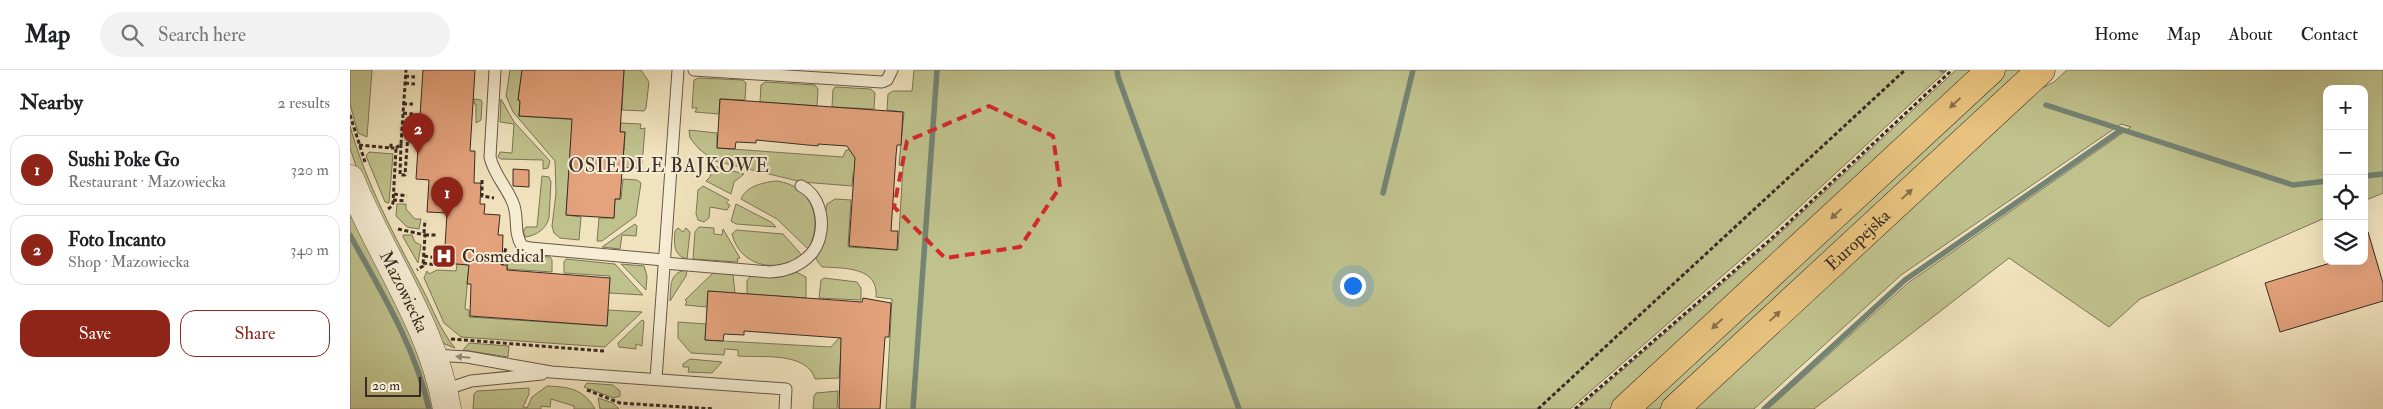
<!DOCTYPE html>
<html lang="en">
<head>
<meta charset="utf-8">
<style>
	body { margin:0; font-family:"IM FELL Double Pica",serif; background:#f2f2f2; color:#202124 }
	.controls { position:absolute; right:15px; top:15px; display:grid; overflow:hidden; border-radius:10px; box-shadow:0 5px 20px #0002 }
	.controls button { width:45px; height:45px; display:grid; place-items:center; padding:0; border:0; border-bottom:1px solid #e0e0e0; background:#fff; color:#202124; font:25px sans-serif }
	.scale { position:absolute; left:15px; bottom:12px; width:56px; box-sizing:border-box; padding-left:5px; border:2px solid #392b25; border-top:0; font-size:14px; line-height:18px; white-space:nowrap; color:#392b25; -webkit-text-stroke:4px #f6edd4; paint-order:stroke }
	.you { position:absolute; left:1002px; top:215px; width:18px; height:18px; margin:-12px; border:4px solid #fff; border-radius:50%; background:#1a73e8; box-shadow:0 0 0 8px #1a73e833 }
	.badge { display:grid; place-items:center; width:32px; height:32px; border-radius:50%; background:#8f2418; color:#fff; font-size:16px; font-weight:700 }
	.pin { position:absolute; translate:-50% -41px; filter:drop-shadow(0 1px 2px #0008) }
	.pin::after { content:''; position:absolute; top:26px; width:18px; height:15px; background:inherit; clip-path:polygon(0 0,100% 0,50% 100%) }
	.list { margin:0; padding:0; list-style:none }
	h2 { display:flex; justify-content:space-between; align-items:center; height:65px; margin:0; padding:0 20px; font-size:21px }
	h2 small { font-size:16px; font-weight:400; color:#757577 }
	.list li { display:grid; grid-template-columns:32px 1fr auto; gap:15px; align-items:center; box-sizing:border-box; height:70px; margin:0 10px 10px; padding:0 10px; border:1px solid #e0e0e0; border-radius:15px }
	.list b { display:block; font-size:19px; white-space:nowrap }
	.list p { margin:0; font-size:16px; white-space:nowrap; color:#757577 }
	.list em { font-size:16px; font-style:normal; color:#757577 }
	.actions { display:flex; gap:10px; padding:15px 20px }
	.actions a { flex:1; padding:11px 0; border:1px solid #8f2418; border-radius:15px; text-align:center; font-size:18px; color:#8f2418 }
	.actions .main { background:#8f2418; color:#fff }
	.icon { flex:none; width:28px; height:28px; fill:none; stroke:currentColor; stroke-width:2; stroke-linecap:round; stroke-linejoin:round }
	.map { position:relative; flex:none; width:2033px; height:339px; overflow:hidden }
	header { display:flex; align-items:center; gap:30px; box-sizing:border-box; height:70px; padding:0 25px; background:#fff; border-bottom:1px solid #e0e0e0 }
	header strong { font-size:24px }
	nav { display:flex; gap:28px; margin-inline-start:auto; font-size:18px }
	.search { width:350px; height:45px; background:#f2f2f2; display:flex; align-items:center; gap:12px; box-sizing:border-box; padding:0 18px; border-radius:28px; color:#757577; font-size:19px }
	main { display:flex }
	aside { flex:1; background:#fff }
	.map>svg:first-child { display:block }
	.green { fill:#c0c28d; stroke:#7c7659 }
	.lines { fill:none; stroke-linecap:round; stroke-linejoin:round }
	.stream { stroke:#748475; stroke-width:5.5 }
	.building { fill:#e4a37d; stroke:#392b25 }
	.service-casing { stroke:#67594b; stroke-width:13 }
	.tertiary-casing { stroke:#67594b; stroke-width:29 }
	.primary-casing { stroke:#392b25; stroke-width:29 }
	.path { stroke:#392b25; stroke-width:3; stroke-dasharray:4 2.5; stroke-linecap:butt }
	.service { stroke:#f6edd4; stroke-width:11 }
	.tertiary { stroke:#f6edd4; stroke-width:28 }
	.primary { stroke:#e8c27e; stroke-width:28 }
	.oneway { fill:#886f4d }
	.oneway2 { fill:#988c7c }
	.marked { fill:none; stroke:#d62828; stroke-width:4; stroke-dasharray:10 6; stroke-linejoin:round }
	.labels { text-anchor:middle; stroke-width:4; stroke-linejoin:round; paint-order:stroke }
	.street-label { font-size:18px; fill:#392b25; stroke:#f6edd4 }
	.poi-label { font-size:18px; fill:#392b25; stroke:#f6edd4; text-anchor:start }
	.neighbourhood-label { font-size:19px; letter-spacing:1px; fill:#392b25; stroke:#f6edd4 }
</style>
</head>
<body>
<header>
<strong>Map</strong>
<div class="search"><svg class="icon" aria-label="search" viewBox="0 0 24 24"><circle cx="10" cy="10" r="6"/><path d="M15 15l6 6"/></svg>Search here</div>
<nav><a>Home</a><a>Map</a><a>About</a><a>Contact</a></nav>
</header>
<main>
<aside>
<h2>Nearby<small>2 results</small></h2>
<ul class="list">
<li><span class="badge">1</span><div><b>Sushi Poke Go</b><p>Restaurant · Mazowiecka</p></div><em>320 m</em></li>
<li><span class="badge">2</span><div><b>Foto Incanto</b><p>Shop · Mazowiecka</p></div><em>340 m</em></li>
</ul>
<div class="actions"><a class="main">Save</a><a>Share</a></div>
</aside>
<div class="map">
<svg width="2033" height="339" viewBox="0 0 2033 339">
	<rect width="100%" height="100%" fill="#f1e3bd"/>
	<filter id="stains"><feTurbulence type="fractalNoise" baseFrequency=".004" numOctaves="4"/><feColorMatrix values="0 0 0 0 .2 0 0 0 0 .09 0 0 0 0 .02 0 0 0 .5 -.17"/></filter>
	<radialGradient id="worn" r=".72"><stop offset=".6" stop-color="#630" stop-opacity="0"/><stop offset="1" stop-color="#630" stop-opacity=".3"/></radialGradient>
	<g class="green">
		<polygon points="0,0 22,0 17,67 8,63 0,34"/>
		<polygon points="160,0 172,0 168,30 170,31 169,46 232,50 222,59 216,145 231,147 229,170 210,168 204,163 202,156 206,123 205,91 163,42 156,26"/>
		<polygon points="274,0 291,0 299,12 296,38 294,41 272,40"/>
		<path d="M 564,0 L 1597,0 L 1418,166 L 1220,339 L 536,339 L 542,229 L 526,227 C 529,197 494,198 472,197 L 466,189 L 477,134 L 485,129 L 501,130 L 498,177 L 548,180 L 553,96 L 549,95 L 554,42 L 537,40 L 538,24 L 543,21 L 562,21 Z"/>
		<polygon points="1606,0 1625,0 1259,339 1228,339 1423,170"/>
		<polygon points="1655,0 1674,0 1309,339 1290,339"/>
		<polygon points="1717,0 2033,0 2033,123 2014,131 2014,19 1977,19 1977,147 1790,229 1759,257 1659,188 1464,339 1418,339 1558,213 1781,57 1771,54 1551,205 1404,339 1341,339 1680,24 1704,12"/>
		<polygon points="348,8 393,10 396,13 395,30 370,29 369,44 345,42 347,38 342,38 344,10"/>
		<polygon points="415,12 465,15 468,19 467,36 410,32 411,15"/>
		<polygon points="485,17 521,19 525,23 524,39 482,37 483,20"/>
		<polygon points="124,29 131,30 132,32 131,50 126,53 126,34 124,34"/>
		<polygon points="151,29 164,52 200,91 198,98 193,99 193,90 151,89 148,87 150,82 162,83 164,54 150,52"/>
		<polygon points="271,53 291,54 290,59 295,58 292,95 287,98 268,97 269,81 274,81 275,62 270,62"/>
		<path d="M 0,56 C 16,113 44,165 72,218 C 83,239 90,260 105,278 L 92,273 L 9,105 L 0,78 Z"/>
		<polygon points="339,60 367,63 367,78 493,87 496,80 507,80 506,102 503,102 502,116 452,112 365,91 349,79 340,68"/>
		<polygon points="19,82 43,84 39,133 35,132 16,86"/>
		<polygon points="364,96 394,104 384,112 381,124 356,111 360,107"/>
		<path d="M 192,106 L 199,107 L 201,112 L 199,148 C 196,159 187,165 176,167 L 173,162 L 176,157 L 187,157 Z"/>
		<polygon points="273,109 287,110 291,113 286,146 252,171 247,171 249,148 264,148 265,129 271,129"/>
		<path d="M 427,111 C 462,116 474,150 458,179 L 427,149 L 391,129 C 396,116 414,112 427,111 Z"/>
		<polygon points="353,116 379,130 376,133 380,135 377,140 360,137 359,148 354,152 348,150 346,144 348,120"/>
		<polygon points="47,134 56,134 56,139 65,149 71,149 69,159 57,157 46,146"/>
		<polygon points="386,134 421,152 426,157 386,154 381,151"/>
		<polygon points="0,136 52,236 87,339 0,339"/>
		<polygon points="285,154 287,156 286,166 272,165 270,179 252,177"/>
		<polygon points="349,157 364,158 364,164 372,165 373,159 390,188 387,189 388,192 343,189 345,162"/>
		<path d="M 328,158 L 333,162 L 336,158 L 340,162 L 337,189 C 323,185 324,174 325,161 Z"/>
		<path d="M 386,160 L 433,164 L 450,183 L 451,186 C 425,204 390,196 382,164 Z"/>
		<polygon points="53,165 62,165 65,172 71,175 68,193 53,167"/>
		<polygon points="162,184 200,187 202,190 202,202 157,199 158,188"/>
		<polygon points="216,189 265,194 293,225 259,223 260,206 214,203 214,192"/>
		<polygon points="107,194 119,195 115,239 119,240 119,247 257,256 258,240 292,242 255,277 111,267 94,253 74,208 77,201 79,204 87,200 106,201"/>
		<polygon points="271,194 294,196 297,206 296,220"/>
		<path d="M 337,200 L 336,206 L 320,231 C 321,216 319,202 337,200 Z"/>
		<polygon points="365,201 383,205 385,223 358,221 357,237 335,235 337,232 335,230"/>
		<polygon points="446,202 456,207 456,228 397,224 397,211 401,205 426,207"/>
		<polygon points="474,208 507,212 511,218 511,230 469,228 471,210"/>
		<polygon points="292,250 294,251 292,276 286,274 286,279 269,277 268,273"/>
		<path d="M 328,252 L 356,254 L 355,270 L 481,277 L 489,268 L 502,269 L 493,293 L 490,293 L 489,308 L 465,309 C 457,281 410,288 388,286 L 388,280 L 375,279 L 374,285 L 341,283 L 328,268 Z"/>
		<polygon points="119,273 159,276 158,287 113,280"/>
		<polygon points="340,289 372,292 362,303 338,302 339,297 333,297 333,294"/>
		<polygon points="237,313 263,315 270,321 270,326 264,328 234,317"/>
		<path d="M 197,316 C 218,317 233,318 245,339 L 224,339 L 224,336 L 201,329 L 200,337 L 191,336 L 191,339 L 123,339 L 124,324 L 127,321 L 179,318 L 179,324 L 173,337 L 177,338 L 182,327 Z"/>
		<polygon points="488,321 487,339 463,339 464,326 466,323"/>
		<polygon points="248,328 263,333 269,339 250,339"/>
	</g>
	<g class="lines">
		<g class="stream">
			<polyline points="767,0 768,7 889,339"/>
			<polyline points="1592,0 1593,0"/>
			<polyline points="1696,35 1943,115 1977,111"/>
			<polyline points="2014,106 2033,104"/>
			<polyline points="1033,123 1063,0"/>
			<path d="M 0,165 C 31,221 65,276 79,339"/>
			<polyline points="563,339 587,0"/>
			<polyline points="1414,339 1555,210 1771,60"/>
		</g>
	</g>
	<g class="building">
		<polygon points="73,0 125,0 120,81 125,81 124,113 131,113 130,134 135,134 134,144 150,145 148,165 153,165 152,195 157,195 157,200 260,208 257,256 120,246 121,214 117,214 119,195 94,193 97,143 77,142 79,110 66,109"/>
		<polygon points="172,0 274,0 270,62 275,62 270,129 265,129 264,148 216,145 222,49 169,46 170,31 168,30"/>
		<polygon points="370,29 553,42 551,75 547,75 546,85 541,161 548,161 547,180 499,176 505,88 497,76 468,74 468,76 406,70 406,73 386,72 385,79 367,78"/>
		<polygon points="163,99 179,100 179,117 163,116"/>
		<polygon points="2018,162 2033,213 2033,231 1930,262 1915,213 1987,191 2014,191 2014,163"/>
		<polygon points="358,221 512,232 513,228 541,233 539,267 535,267 530,339 489,339 491,268 394,261 394,265 374,264 373,271 355,270"/>
	</g>
	<g class="lines">
		<g class="service-casing">
			<g id="service">
				<path d="M 145,0 L 140,87 C 144,105 157,117 163,133 C 169,147 163,162 172,176 L 180,178 L 314,190"/>
				<polyline points="344,0 532,12 537,10 542,0"/>
				<path d="M 314,193 L 420,202 C 436,201 450,196 461,184 C 478,165 474,127 451,116"/>
				<polyline points="83,285 117,287 201,302 436,319 435,339"/>
				<polyline points="306,309 328,0"/>
				<polyline points="94,320 121,311 192,304"/>
			</g>
		</g>
		<g class="tertiary-casing">
			<g id="tertiary">
				<path id="s1" d="M 0,109 C 31,187 83,255 97,339"/>
			</g>
		</g>
		<g class="primary-casing">
			<g id="primary">
				<polyline points="1275,339 1641,0"/>
				<path id="s2" d="M 1325,339 L 1691,0"/>
			</g>
		</g>
		<g class="path">
			<polyline points="55,6 65,7"/>
			<polyline points="55,13 65,14"/>
			<polyline points="53,34 63,34"/>
			<polyline points="53,43 63,44"/>
			<polyline points="0,45 15,92"/>
			<polyline points="51,74 50,105 55,105 59,50 62,50"/>
			<polyline points="9,75 41,78 41,73"/>
			<polyline points="46,78 51,74 56,0"/>
			<polyline points="132,110 132,126 144,128"/>
			<polyline points="44,124 57,126"/>
			<polyline points="43,130 56,131"/>
			<polyline points="38,139 42,136 43,133 46,78 41,78"/>
			<polyline points="48,159 75,165 73,196 67,200"/>
			<polyline points="74,163 75,150"/>
			<polyline points="75,165 88,165"/>
			<polyline points="74,186 87,188"/>
			<polyline points="73,193 86,195"/>
			<polyline points="152,195 156,177"/>
			<polyline points="101,269 254,281"/>
			<polyline points="237,320 270,333 364,339"/>
			<polyline points="1188,339 1555,0"/>
			<polyline points="1225,339 1421,169 1602,0"/>
		</g>
		<use href="#service" class="service"/>
		<use href="#tertiary" class="tertiary"/>
		<use href="#primary" class="primary"/>
	</g>
	<defs><path id="oneway-solid" d="M-6-.8H1V-3.2L6.5 0L1 3.2V.8H-6Z" transform="scale(1.25)"/></defs>
	<g class="oneway">
		<use href="#oneway-solid" transform="translate(1605 33) rotate(137)"/>
		<use href="#oneway-solid" transform="translate(1557 124) rotate(-43)"/>
		<use href="#oneway-solid" transform="translate(1486 144) rotate(137)"/>
		<use href="#oneway-solid" transform="translate(1425 246) rotate(-43)"/>
		<use href="#oneway-solid" transform="translate(1367 254) rotate(137)"/>
	</g>
	<use class="oneway2" href="#oneway-solid" transform="translate(113 287) rotate(-175)"/>
	<path class="marked" d="M 639,36 L 703,66 L 710,117 L 670,177 L 595,188 L 544,137 L 557,71 Z"/>
	<defs>
		<g id="hospital-square" transform="scale(1.25)"><rect x="-9" y="-9" width="18" height="18" rx="4" fill="#8f2418" stroke="#f6edd4"/><path d="M-5-5h3v3.5h4V-5h3V5h-3V1.5h-4V5h-3Z" fill="#fff"/></g>
	</defs>
	<g fill-rule="evenodd">
		<use href="#hospital-square" x="94" y="186"/>
	</g>
	<g class="labels">
		<g class="street-label">
			<text dy="6" stroke="none"><textPath href="#s2" startOffset="249">Europejska</textPath></text>
			<text dy="6" stroke="none"><textPath href="#s1" startOffset="125">Mazowiecka</textPath></text>
		</g>
		<g class="poi-label">
			<text x="112" y="192">Cosmedical</text>
		</g>
		<g class="neighbourhood-label">
			<text x="319" y="102">OSIEDLE BAJKOWE</text>
		</g>
	</g>
	<rect width="100%" height="100%" filter="url(#stains)"/>
	<rect width="100%" height="100%" fill="url(#worn)"/>
</svg>
<div class="controls">
<button>+</button>
<button>−</button>
<button><svg class="icon" aria-label="locate" viewBox="0 0 24 24"><circle cx="12" cy="12" r="6"/><path d="M12 2v4M12 18v4M2 12h4M18 12h4"/></svg></button>
<button><svg class="icon" aria-label="layers" viewBox="0 0 24 24"><path d="M12 4l9 5-9 5-9-5zM3 14l9 5 9-5"/></svg></button>
</div>
<div class="scale">20 m</div>
<div class="you"></div>
<div class="pin badge" style="left:97px;top:148px">1</div>
<div class="pin badge" style="left:68px;top:84px">2</div>
</div>
</main>
</body>
</html>
